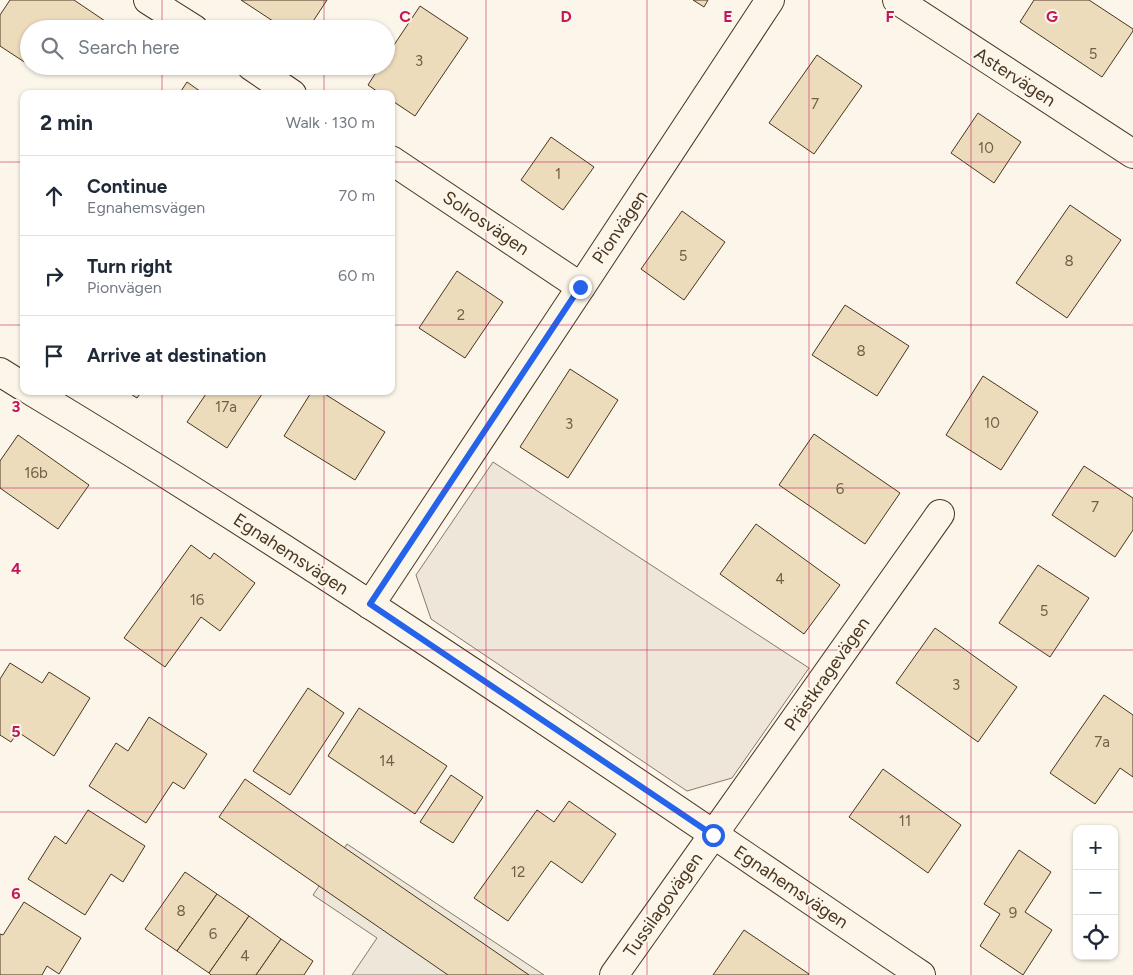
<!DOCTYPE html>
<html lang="en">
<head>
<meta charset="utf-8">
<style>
	body { margin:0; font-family:Figtree,sans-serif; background:#f6f6f7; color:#1f2937 }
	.controls { position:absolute; right:15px; bottom:15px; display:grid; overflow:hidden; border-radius:10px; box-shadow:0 1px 4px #0004 }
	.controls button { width:45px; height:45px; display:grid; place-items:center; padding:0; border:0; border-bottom:1px solid #e0e1e3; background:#fff; color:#1f2937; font:25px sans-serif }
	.stop { position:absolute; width:15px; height:15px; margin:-11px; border:4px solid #2563eb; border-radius:50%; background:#fff }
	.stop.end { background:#2563eb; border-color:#fff; box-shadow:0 1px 5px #0008 }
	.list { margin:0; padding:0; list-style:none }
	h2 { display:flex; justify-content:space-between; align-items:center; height:65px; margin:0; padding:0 20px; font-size:21px }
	h2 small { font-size:16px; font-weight:400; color:#747a83 }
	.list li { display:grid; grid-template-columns:32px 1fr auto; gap:15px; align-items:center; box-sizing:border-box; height:80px; padding:0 20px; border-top:1px solid #e0e1e3 }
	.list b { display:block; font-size:19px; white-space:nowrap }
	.list p { margin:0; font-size:16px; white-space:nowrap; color:#747a83 }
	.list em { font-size:16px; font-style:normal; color:#747a83 }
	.icon { flex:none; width:28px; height:28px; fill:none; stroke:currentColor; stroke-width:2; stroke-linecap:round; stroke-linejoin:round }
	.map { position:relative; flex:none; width:1133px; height:975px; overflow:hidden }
	.search { position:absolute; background:#fff; box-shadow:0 1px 4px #0004; left:20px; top:20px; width:375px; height:55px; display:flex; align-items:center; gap:12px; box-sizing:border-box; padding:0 18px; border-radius:28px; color:#747a83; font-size:19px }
	.panel { position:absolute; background:#fff; box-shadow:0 1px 4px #0004; left:20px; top:90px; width:375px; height:305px; border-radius:10px }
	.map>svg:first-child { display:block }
	.green { fill:#ede6d9; stroke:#887966 }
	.parking { fill:#ede7d9; stroke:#887966 }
	.building { fill:#ecdcbc; stroke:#4a3520 }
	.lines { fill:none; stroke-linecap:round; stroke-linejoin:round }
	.pedestrian-casing { stroke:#4a3520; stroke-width:30 }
	.minor-casing { stroke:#4a3520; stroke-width:30 }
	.pedestrian { stroke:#fbf6e9; stroke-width:28 }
	.minor { stroke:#fbf6e9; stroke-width:28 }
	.route { stroke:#2563eb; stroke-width:6 }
	.grid { fill:none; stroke:#c2185b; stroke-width:1; stroke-opacity:0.55 }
	.labels { text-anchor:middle; stroke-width:4; stroke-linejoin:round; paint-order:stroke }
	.number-label { font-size:15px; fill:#725f47 }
	.street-label { font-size:18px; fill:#4a3520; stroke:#fbf6e9 }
	.grid-label { font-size:16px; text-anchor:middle; font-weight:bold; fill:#c2185b; stroke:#fbf6e9; stroke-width:4; stroke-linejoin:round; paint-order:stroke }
</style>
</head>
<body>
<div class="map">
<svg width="1133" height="975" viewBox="0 0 1133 975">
	<rect width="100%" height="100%" fill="#fbf6e9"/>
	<polygon class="green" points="493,462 809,668 732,778 687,791 431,619 416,575"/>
	<polygon class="parking" points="347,844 544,975 352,975 377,938 313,895"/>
	<g class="building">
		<polygon points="10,0 74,0 108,23 104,29 29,29 29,65 0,46 0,15"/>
		<polygon points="241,0 327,0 308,29 285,29"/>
		<polygon points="693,0 708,0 704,7"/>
		<polygon points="1034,0 1089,0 1133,29 1133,31 1102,77 1020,22"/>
		<polygon points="420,6 468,38 415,116 391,100 391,94 381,94 368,85 380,66 386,66 386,57"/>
		<polygon points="817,55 862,86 814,154 769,123"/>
		<polygon points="187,82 204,94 179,94"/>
		<polygon points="978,113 1021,142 994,183 951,153"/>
		<polygon points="551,137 594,167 563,210 521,180"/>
		<polygon points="1070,205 1121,240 1067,318 1016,283"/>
		<polygon points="682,211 725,242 684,300 641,269"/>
		<polygon points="457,271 503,302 465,358 419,328"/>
		<polygon points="845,305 909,346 877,396 812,355"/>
		<polygon points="570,369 618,400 568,478 520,447"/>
		<polygon points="983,376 1038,412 1001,470 946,435"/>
		<polygon points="126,391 142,391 137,398"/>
		<polygon points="208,391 264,391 227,448 187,422"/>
		<polygon points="312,391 320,391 385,432 355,480 284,436"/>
		<polygon points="814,434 900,493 865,544 779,485"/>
		<polygon points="18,435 89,485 58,529 0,488 0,461"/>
		<polygon points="1084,466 1133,498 1133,530 1115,557 1052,515"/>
		<polygon points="756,524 840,585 804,634 720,574"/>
		<polygon points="191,545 210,559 214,553 255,583 220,631 201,617 165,667 124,638"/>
		<polygon points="1038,565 1089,598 1050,657 999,623"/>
		<polygon points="935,628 1017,687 978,742 896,683"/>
		<polygon points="10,663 42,683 49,672 90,698 54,756 18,732 11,742 0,735 0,679"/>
		<polygon points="308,688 344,713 290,795 253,771"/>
		<polygon points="1104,695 1133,715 1133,777 1120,768 1095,804 1050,773"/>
		<polygon points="359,708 447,766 415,814 328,756"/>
		<polygon points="149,717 207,754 184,789 173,782 146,823 89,786 116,743 128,751"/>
		<polygon points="883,769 961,825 928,873 849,817"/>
		<polygon points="451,775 483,797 453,843 420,822"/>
		<polygon points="245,779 529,975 448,975 219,817"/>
		<polygon points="569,801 616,834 582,883 551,861 508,921 474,898 537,810 554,822"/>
		<polygon points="88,810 145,846 123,882 111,874 85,915 28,879 55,836 66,844"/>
		<polygon points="1019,850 1051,872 1025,912 1052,930 1023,975 980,946 1000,914 984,904"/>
		<polygon points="185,872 217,894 177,951 145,929"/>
		<polygon points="217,894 249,916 209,973 177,951"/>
		<polygon points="24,902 81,938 59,974 47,966 42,975 0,975 0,934 3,935"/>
		<polygon points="249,916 281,939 256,975 211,975 209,973"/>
		<polygon points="744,930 809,974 808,975 713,975"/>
		<polygon points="281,939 313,961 304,975 256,975"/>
	</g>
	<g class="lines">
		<g class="pedestrian-casing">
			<polyline id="pedestrian" points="370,605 581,287"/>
		</g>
		<g class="minor-casing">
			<g id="minor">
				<polyline points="148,0 194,29"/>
				<polyline points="897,0 1133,154"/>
				<polyline points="251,66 292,94"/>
				<polyline points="391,160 581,287 770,0"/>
				<polyline points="0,372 24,387"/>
				<path d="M 31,391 C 335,574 627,776 921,975"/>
				<polyline points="614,975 940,514"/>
			</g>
		</g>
		<use href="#pedestrian" class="pedestrian"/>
		<use href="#minor" class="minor"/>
	</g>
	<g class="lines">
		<polyline class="route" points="580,287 370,604 713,835"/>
	</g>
	<path class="grid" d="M 162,0 L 162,29M 324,0 L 324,29M 486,0 L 486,975M 647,0 L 647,975M 809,0 L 809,975M 971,0 L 971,975M 162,66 L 162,94M 324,66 L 324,94M 0,162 L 24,162M 391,162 L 1133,162M 0,325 L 24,325M 391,325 L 1133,325M 162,391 L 162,975M 324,391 L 324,975M 0,488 L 1133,488M 0,650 L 1133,650M 0,812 L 1133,812"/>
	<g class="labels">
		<g class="number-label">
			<text x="1093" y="59">5</text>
			<text x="419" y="66">3</text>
			<text x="815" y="109">7</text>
			<text x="986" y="153">10</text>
			<text x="558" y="179">1</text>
			<text x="683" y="261">5</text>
			<text x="1069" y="266">8</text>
			<text x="461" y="320">2</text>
			<text x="861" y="356">8</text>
			<text x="226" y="412">17a</text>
			<text x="992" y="428">10</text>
			<text x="569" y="429">3</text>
			<text x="36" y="478">16b</text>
			<text x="840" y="494">6</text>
			<text x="1095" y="512">7</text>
			<text x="780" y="584">4</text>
			<text x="197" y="605">16</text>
			<text x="1044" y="616">5</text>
			<text x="956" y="690">3</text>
			<text x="1102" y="747">7a</text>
			<text x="387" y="766">14</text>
			<text x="905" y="826">11</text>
			<text x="518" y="877">12</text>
			<text x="181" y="916">8</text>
			<text x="1013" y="918">9</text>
			<text x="213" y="939">6</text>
			<text x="245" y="961">4</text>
		</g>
		<g class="street-label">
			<text transform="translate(1015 77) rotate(33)" y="6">Astervägen</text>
			<text transform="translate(486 223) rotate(34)" y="6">Solrosvägen</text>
			<text transform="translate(620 227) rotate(-56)" y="6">Pionvägen</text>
			<text transform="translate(291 554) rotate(33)" y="6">Egnahemsvägen</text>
			<text transform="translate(827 674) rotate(-55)" y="6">Prästkragevägen</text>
			<text transform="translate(791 887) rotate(34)" y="6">Egnahemsvägen</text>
			<text transform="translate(663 905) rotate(-55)" y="6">Tussilagovägen</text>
		</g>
	</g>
	<g class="grid-label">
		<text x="405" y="22">C</text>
		<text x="566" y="22">D</text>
		<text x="728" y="22">E</text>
		<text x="890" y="22">F</text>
		<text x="1052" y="22">G</text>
		<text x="16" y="412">3</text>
		<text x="16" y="574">4</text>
		<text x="16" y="737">5</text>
		<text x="16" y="899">6</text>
	</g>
</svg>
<div class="controls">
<button>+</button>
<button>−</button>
<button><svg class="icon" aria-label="locate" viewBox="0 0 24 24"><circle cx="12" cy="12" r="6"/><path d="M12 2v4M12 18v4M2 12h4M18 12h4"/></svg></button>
</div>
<div class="stop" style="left:713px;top:835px"></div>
<div class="stop end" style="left:580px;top:287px"></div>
<div class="search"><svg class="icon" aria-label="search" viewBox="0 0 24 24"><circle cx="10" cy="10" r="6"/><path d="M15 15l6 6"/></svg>Search here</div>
<section class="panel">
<h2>2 min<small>Walk · 130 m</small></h2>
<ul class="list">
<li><svg class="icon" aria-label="ahead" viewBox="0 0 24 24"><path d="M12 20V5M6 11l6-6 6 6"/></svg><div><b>Continue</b><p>Egnahemsvägen</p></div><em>70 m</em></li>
<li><svg class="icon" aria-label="right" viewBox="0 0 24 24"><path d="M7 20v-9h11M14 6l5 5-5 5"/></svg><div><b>Turn right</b><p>Pionvägen</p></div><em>60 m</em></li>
<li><svg class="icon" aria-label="arrive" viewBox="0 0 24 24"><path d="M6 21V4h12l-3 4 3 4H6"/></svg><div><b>Arrive at destination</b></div></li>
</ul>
</section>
</div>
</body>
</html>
